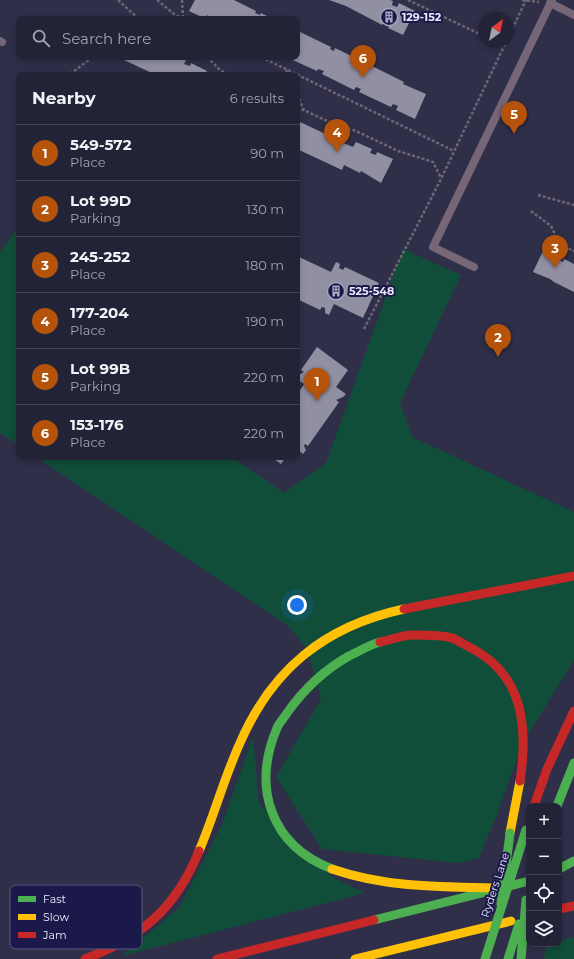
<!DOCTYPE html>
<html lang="en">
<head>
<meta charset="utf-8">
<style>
	body { margin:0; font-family:Montserrat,sans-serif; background:#2b2b40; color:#f1f3f6 }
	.controls { position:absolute; right:12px; bottom:12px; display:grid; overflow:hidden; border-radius:8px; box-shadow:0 2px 6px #0003 }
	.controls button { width:36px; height:36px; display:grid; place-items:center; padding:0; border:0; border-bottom:1px solid #404053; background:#232338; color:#f1f3f6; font:20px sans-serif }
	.compass { position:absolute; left:478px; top:12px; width:36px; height:36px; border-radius:50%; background:#232338; box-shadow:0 2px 6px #0003; rotate:33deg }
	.you { position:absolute; left:297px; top:605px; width:14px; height:14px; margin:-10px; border:3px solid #fff; border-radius:50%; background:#1a73e8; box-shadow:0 0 0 6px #1a73e833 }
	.badge { display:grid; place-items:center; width:26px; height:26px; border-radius:50%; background:#b45309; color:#fff; font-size:13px; font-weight:700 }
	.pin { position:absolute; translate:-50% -33px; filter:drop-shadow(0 1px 2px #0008) }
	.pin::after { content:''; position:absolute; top:21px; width:14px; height:12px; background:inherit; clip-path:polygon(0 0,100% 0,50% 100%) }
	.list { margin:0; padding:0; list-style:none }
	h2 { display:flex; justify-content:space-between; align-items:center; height:52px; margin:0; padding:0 16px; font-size:17px }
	h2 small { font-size:13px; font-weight:400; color:#a3a4ae }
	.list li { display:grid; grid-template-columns:26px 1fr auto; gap:12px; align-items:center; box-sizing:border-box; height:56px; padding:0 16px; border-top:1px solid #404053 }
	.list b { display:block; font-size:15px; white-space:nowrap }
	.list p { margin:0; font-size:13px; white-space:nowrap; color:#a3a4ae }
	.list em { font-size:13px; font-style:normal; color:#a3a4ae }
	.icon { flex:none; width:22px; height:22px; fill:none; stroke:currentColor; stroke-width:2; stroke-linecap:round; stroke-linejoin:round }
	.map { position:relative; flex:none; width:574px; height:959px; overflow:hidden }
	.search { position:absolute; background:#232338; box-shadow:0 2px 6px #0003; left:16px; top:16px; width:284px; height:44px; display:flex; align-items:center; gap:10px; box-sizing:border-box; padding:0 14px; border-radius:8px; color:#a3a4ae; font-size:15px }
	.panel { position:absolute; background:#232338; box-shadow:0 2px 6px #0003; left:16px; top:72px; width:284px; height:388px; border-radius:8px }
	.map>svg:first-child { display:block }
	.green { fill:#104e39 }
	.building { fill:#918fa2 }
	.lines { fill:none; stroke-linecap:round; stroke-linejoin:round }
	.path { stroke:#706574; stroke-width:2.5; stroke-dasharray:3 2; stroke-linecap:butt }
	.lane { stroke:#776776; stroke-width:8 }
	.fast { stroke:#4caf50; stroke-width:9 }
	.slow { stroke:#ffc107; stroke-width:9 }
	.jam { stroke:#c62828; stroke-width:9 }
	.fast-bridge { stroke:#4caf50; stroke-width:9 }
	.labels { text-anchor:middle; stroke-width:4; stroke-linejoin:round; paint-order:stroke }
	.poi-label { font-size:11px; font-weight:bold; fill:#e6e9fc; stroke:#1b194a; text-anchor:start }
	.street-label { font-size:11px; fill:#e6e9fc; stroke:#1b194a }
	.key { fill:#1b194a; stroke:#58577f; stroke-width:1 }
	.key-label { font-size:11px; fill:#e6e9fc }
</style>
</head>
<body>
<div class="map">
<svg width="574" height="959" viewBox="0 0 574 959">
	<rect width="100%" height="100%" fill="#2f2f4a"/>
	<g class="green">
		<polygon points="19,226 19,445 0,433 0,252"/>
		<polygon points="403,249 461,275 400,403 412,437 574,512 574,661 523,742 496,817 479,858 458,863 322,849 276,777 321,699 307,648 287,625 36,457 231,457 284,493 326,463"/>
		<polygon points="253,736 259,803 332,877 365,893 122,956 179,908 222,825"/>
		<polygon points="574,937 574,959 544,959 546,944 559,944 559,941"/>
	</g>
	<g class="building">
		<polygon points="195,0 234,0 256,11 255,13 260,15 261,13 273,19 212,19 207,15 206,19 189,11"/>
		<polygon points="329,0 390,0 393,1 392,5 397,7 399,3 415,11 403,35 388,28 389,26 383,23 382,25 346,6"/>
		<polygon points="298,31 331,47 330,49 334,51 335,48 368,64 366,66 371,69 372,66 404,82 403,84 426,94 415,119 396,110 398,106 393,104 391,107 359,92 361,89 356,87 354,90 322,74 324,71 318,69 317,71 286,57 297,57"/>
		<polygon points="123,57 179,57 186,60 184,64 190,66 191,63 207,71 205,75 156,75 122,59"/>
		<polygon points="300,122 332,137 330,140 335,142 336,140 353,147 356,142 372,149 370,153 376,155 377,152 393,159 381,183 361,171 360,173 344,165 342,170 297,149 297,124"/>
		<polygon points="544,249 559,256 557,259 563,262 564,259 574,264 574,292 554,282 550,279 533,272"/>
		<polygon points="297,256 331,272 336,262 340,264 339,268 343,270 345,267 379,283 363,318 334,304 329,315 325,313 325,308 322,307 320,310 297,299"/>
		<polygon points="317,347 348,370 336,387 346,394 343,397 336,400 339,402 308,446 305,444 304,446 306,450 303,454 297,449 297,395 304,384 297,379 297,376 304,372 301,370"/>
		<polygon points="271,457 286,457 281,464"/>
	</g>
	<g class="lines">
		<g class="path">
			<polyline points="118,0 139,19"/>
			<polyline points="157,0 174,14 183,19"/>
			<polyline points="182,0 183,19"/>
			<polyline points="408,0 484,36"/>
			<polyline points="522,0 539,2"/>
			<polyline points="508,38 526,0"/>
			<polyline points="496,42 504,46"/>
			<polyline points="207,57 220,70 229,75"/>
			<polyline points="261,57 454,151"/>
			<polyline points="286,70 289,75"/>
			<polyline points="70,74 93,57"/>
			<polyline points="297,94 304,110"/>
			<polyline points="297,107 325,120 356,131 398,151 433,162 441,178"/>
			<polyline points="538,195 574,205"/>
			<polyline points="531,211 551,226 560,245 574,251"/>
			<polyline points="364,329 441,179 506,42"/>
		</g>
		<g class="lane">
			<polyline points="550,3 574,15"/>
			<polyline points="0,41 2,42"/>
			<polyline points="474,267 433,247 552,0"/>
		</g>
		<g class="fast">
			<polyline points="557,806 574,763"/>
			<path d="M 332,869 C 270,845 252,787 277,728 C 279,723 284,718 287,713 C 304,689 324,670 349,656 C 360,651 369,645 380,642"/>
			<polyline points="559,869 574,861"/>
			<polyline points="374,920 529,881"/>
		</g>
		<g class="slow">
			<polyline points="510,833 520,781"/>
			<path d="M 199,851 C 214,816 224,778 240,743 C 272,669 325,626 404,609"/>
			<path d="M 332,869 C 387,888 443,887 501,888"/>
			<polyline points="355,959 511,921"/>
		</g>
		<g class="jam">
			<polyline points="404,609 574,576"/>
			<path d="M 380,642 C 390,640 402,635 413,635 C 424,635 442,635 452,638 C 459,641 465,645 471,648 C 524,675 528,728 520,781"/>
			<polyline points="534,806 547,769 574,711"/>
			<polyline points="559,909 574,906"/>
			<path d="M 85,959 C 142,937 176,908 199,851"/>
			<polyline points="217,959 374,920"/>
		</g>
		<g class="fast-bridge">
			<polyline points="501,904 510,833"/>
			<polyline points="485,959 526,830"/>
			<polyline points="508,959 519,924"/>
			<polyline points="521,959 526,900"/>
		</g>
	</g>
	<defs>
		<g id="building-ring" transform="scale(0.9)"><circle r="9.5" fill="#1b194a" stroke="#a6a8be" stroke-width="1.5"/><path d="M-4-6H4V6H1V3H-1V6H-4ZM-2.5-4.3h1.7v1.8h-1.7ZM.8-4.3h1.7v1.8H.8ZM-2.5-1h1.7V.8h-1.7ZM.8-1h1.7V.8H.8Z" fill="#a6a8be"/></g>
	</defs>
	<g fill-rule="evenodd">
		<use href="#building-ring" x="389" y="17"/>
		<use href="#building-ring" x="336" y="291"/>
	</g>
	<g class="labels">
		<g class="poi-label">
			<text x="402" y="21">129-152</text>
			<text x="349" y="295">525-548</text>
		</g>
		<g class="street-label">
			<text transform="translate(495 885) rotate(-72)" y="4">Ryders Lane</text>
		</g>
	</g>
	<rect x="10" y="885" width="132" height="64" rx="6" class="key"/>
	<rect x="18" y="896" width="18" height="6" fill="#4caf50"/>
	<rect x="18" y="914" width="18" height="6" fill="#ffc107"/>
	<rect x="18" y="932" width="18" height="6" fill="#c62828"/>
	<g class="key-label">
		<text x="43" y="903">Fast</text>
		<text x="43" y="921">Slow</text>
		<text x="43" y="939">Jam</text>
	</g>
</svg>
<div class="controls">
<button>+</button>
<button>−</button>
<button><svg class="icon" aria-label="locate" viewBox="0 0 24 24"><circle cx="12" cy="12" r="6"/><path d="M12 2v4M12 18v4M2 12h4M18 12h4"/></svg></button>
<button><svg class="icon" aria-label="layers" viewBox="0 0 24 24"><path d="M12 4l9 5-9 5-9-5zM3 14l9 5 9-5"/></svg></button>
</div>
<svg class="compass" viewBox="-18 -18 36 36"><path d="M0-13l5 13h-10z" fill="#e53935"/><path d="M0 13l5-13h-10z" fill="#a3a4ae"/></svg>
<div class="you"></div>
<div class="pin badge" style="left:317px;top:401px">1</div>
<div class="pin badge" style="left:498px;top:357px">2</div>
<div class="pin badge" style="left:555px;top:268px">3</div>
<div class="pin badge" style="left:337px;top:152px">4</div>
<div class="pin badge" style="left:514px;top:134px">5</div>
<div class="pin badge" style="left:363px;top:78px">6</div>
<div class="search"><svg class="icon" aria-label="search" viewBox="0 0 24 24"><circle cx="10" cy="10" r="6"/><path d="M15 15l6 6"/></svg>Search here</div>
<section class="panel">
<h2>Nearby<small>6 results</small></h2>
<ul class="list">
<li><span class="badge">1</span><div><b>549-572</b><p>Place</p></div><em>90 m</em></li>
<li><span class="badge">2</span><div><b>Lot 99D</b><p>Parking</p></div><em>130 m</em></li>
<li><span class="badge">3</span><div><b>245-252</b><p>Place</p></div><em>180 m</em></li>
<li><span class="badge">4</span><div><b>177-204</b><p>Place</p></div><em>190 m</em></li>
<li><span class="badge">5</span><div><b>Lot 99B</b><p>Parking</p></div><em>220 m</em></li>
<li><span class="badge">6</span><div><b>153-176</b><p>Place</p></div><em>220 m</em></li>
</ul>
</section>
</div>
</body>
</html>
